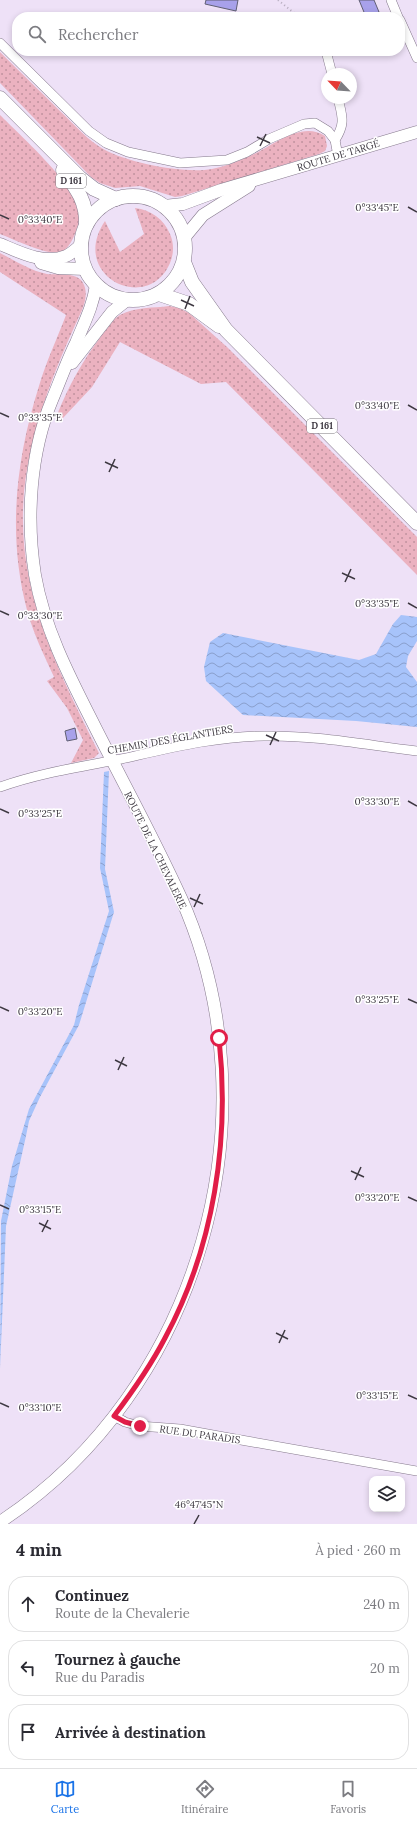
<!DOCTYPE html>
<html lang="fr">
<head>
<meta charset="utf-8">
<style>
	body { margin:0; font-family:Lora,serif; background:#f7f7f7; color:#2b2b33 }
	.controls { position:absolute; right:12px; bottom:12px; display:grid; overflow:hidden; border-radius:8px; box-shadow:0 2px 6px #0003 }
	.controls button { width:36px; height:36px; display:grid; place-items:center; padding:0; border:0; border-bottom:1px solid #e1e1e2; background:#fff; color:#2b2b33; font:20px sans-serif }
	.compass { position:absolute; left:321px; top:68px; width:36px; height:36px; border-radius:50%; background:#fff; box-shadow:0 2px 6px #0003; rotate:295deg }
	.stop { position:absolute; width:12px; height:12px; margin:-9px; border:3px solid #e11d48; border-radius:50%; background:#fff }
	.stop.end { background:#e11d48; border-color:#fff; box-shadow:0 1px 4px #0008 }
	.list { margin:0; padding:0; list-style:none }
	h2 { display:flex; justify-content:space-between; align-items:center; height:52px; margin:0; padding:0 16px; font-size:17px }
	h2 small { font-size:13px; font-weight:400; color:#7c7c81 }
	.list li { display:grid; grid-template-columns:26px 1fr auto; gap:12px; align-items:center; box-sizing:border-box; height:56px; margin:0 8px 8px; padding:0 8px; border:1px solid #e1e1e2; border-radius:16px }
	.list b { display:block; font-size:15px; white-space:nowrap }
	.list p { margin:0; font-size:13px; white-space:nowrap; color:#7c7c81 }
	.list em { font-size:13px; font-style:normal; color:#7c7c81 }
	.icon { flex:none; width:22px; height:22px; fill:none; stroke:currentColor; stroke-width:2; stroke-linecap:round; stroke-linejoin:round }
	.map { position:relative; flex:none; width:417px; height:1524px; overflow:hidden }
	.search { position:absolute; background:#fff; box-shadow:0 2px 6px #0003; left:12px; right:12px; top:12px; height:44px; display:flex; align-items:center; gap:10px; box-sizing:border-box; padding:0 14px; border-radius:16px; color:#7c7c81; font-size:15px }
	.sheet { height:244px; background:#fff }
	nav { display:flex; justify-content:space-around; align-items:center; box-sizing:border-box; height:56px; border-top:1px solid #e1e1e2; background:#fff; font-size:11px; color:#7c7c81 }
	nav a { display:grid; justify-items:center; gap:2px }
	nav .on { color:#1a73e8 }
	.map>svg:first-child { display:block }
	.grass { fill:url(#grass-dots) }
	.water { fill:url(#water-waves) }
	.building { fill:#a8a1ea; stroke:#605f73 }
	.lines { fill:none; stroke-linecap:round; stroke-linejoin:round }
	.street-casing { stroke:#85798c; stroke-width:10 }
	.secondary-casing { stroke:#85798c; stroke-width:13 }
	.primary-casing { stroke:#85798c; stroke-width:15 }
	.path { stroke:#b6acbe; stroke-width:2; stroke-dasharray:1 3; stroke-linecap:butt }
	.street { stroke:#fff; stroke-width:9 }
	.secondary { stroke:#fff; stroke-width:12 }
	.primary { stroke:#fff; stroke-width:14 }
	.route { stroke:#e11d48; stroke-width:5 }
	.ticks { fill:none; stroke:#3e3942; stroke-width:1.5 }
	.labels { text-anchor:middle; stroke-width:3; stroke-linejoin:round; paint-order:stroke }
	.shield { fill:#fff; stroke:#78747b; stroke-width:1 }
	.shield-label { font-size:9px; font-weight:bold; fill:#3e3942 }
	.street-label { font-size:10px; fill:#3e3942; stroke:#fff }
	.ticks-label { font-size:10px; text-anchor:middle; fill:#3e3942; stroke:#fff; stroke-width:3; stroke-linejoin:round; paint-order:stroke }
</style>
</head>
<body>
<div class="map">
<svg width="417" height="1524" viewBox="0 0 417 1524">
	<defs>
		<pattern id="grass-dots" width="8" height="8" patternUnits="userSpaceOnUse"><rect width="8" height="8" fill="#ebb2c0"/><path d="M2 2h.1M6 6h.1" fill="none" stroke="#c0929e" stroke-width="1.8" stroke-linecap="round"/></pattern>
		<pattern id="water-waves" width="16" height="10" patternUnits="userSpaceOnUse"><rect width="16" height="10" fill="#a7c3fa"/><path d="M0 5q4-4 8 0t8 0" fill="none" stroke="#899fcc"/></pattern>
	</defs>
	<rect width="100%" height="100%" fill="#eee1f7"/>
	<g class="grass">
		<path d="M 0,52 C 20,72 41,92 61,112 C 75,125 88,141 105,150 C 130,163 184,174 212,169 C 226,166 239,161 252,155 C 272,146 302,120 325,136 L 327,146 L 325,151 L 319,154 L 182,196 L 175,197 L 140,186 L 115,188 L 100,183 L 91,177 L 0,83 Z"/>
		<path d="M 0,115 C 19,134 73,183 78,207 C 81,217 78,227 74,236 C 72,241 68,248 63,251 C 50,258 14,239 0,234 Z"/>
		<path d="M 135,208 C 151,210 164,219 170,234 C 174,243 174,254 170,263 C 148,315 68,276 105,221 L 120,252 L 144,234 Z"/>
		<path d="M 0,253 C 14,260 31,271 47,274 C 57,275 78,272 83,283 C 90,295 82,310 77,321 C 55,369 36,417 27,469 C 9,577 53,660 99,753 L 94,758 L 71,763 L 83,740 L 67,708 L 47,681 L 54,677 C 44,655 33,633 27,610 C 7,534 16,459 39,386 C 46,362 57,339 66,315 L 0,272 Z"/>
		<path d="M 169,306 L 179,308 L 189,313 L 227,347 L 417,537 L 417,575 L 226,382 L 201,384 L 120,342 L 92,387 L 63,418 L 57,415 C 69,385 83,360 102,335 C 108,328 113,319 120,315 C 134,307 154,308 169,306 Z"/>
	</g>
	<g class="water">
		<polygon points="401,615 417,617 417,641 408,656 406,667 417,682 417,727 356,721 243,715 206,681 204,667 210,642 223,633 359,660 376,654 393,624"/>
		<polygon points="109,771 105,869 114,912 79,1025 40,1097 29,1121 26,1136 6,1226 0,1369 1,1221 12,1166 29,1109 74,1025 79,1005 109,911 100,868 104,772"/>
	</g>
	<g class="building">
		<polygon points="206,0 238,0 236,11 205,4"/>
		<polygon points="359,0 374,0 379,12 376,13 377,17 366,17"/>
		<polygon points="75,728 77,739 67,741 65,731"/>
	</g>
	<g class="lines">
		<g class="street-casing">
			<g id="street">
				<polyline points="391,0 398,17"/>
				<polyline points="400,20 417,58"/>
				<polyline points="0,43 89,131 106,143 128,152 180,163 227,160 247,152 269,139 304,124 315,123 328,131 335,140 338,156"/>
				<polyline points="326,51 332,74"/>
				<path d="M 335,140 C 346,123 342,116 338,98"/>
				<path d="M 0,787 C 39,773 80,767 121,759 C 166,749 217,736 264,736 C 315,735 366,745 417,751"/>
				<polyline points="114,1416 125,1422 139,1426 180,1429 224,1437 417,1471"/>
			</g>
		</g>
		<g class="secondary-casing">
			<g id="secondary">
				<polyline points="164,206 183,204 221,190 417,132"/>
				<polyline points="184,238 203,215 249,186"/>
				<path d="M 0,244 C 19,252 44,265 66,256 C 71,254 76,249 81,245"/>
				<polyline points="41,263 58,268 85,269"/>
				<polyline points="72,363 112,312 127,300"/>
				<path d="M 0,1522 C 200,1391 278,1115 181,898 C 154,838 121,779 92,721 C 68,674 44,627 35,575 C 26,518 30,453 52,400 C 60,381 67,361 76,343 C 84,323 93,306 96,285"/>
			</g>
		</g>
		<g class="primary-casing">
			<g id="primary">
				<polyline points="0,98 80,178 94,189 116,199"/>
				<path d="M 63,170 C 77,189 87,202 86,225"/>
				<circle cx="133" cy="248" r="52"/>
				<polyline points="184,262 192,282 226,330 417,523"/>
				<polyline points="159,294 189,304 219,326"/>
			</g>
		</g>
		<polyline class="path" points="278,0 299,17"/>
		<use href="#street" class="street"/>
		<use href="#secondary" class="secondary"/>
		<use href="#primary" class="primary"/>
	</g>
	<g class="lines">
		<path class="route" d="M 140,1426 L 125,1422 L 114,1416 C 133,1391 151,1365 165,1338 C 214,1247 230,1140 219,1038"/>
	</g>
	<path class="ticks" d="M 257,137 L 270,143M 260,146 L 266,134M 408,207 L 417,212M 0,215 L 9,219M 181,300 L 194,306M 185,309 L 190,296M 408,405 L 417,410M 0,413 L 9,417M 105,462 L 118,468M 109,472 L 115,459M 342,573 L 355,579M 345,582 L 351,569M 408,603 L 417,608M 0,611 L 9,615M 266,735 L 279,741M 270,745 L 276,732M 408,801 L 417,806M 0,809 L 9,813M 190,898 L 203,904M 194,907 L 200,894M 408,999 L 417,1003M 0,1007 L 9,1011M 115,1060 L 127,1066M 118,1070 L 124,1057M 351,1171 L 364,1177M 355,1180 L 361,1167M 408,1197 L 417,1201M 0,1205 L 9,1209M 39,1223 L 51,1229M 42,1232 L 48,1220M 276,1333 L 288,1339M 279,1343 L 285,1330M 408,1395 L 417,1399M 0,1403 L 9,1407M 194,1524 L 199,1515"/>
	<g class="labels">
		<g class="shield">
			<rect x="56" y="174" width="30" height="14" rx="3"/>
			<rect x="307" y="419" width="30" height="14" rx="3"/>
		</g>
		<g class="shield-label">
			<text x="71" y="184">D 161</text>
			<text x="322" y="429">D 161</text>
		</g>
		<g class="street-label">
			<text transform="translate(338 155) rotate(-17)" y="4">ROUTE DE TARGÉ</text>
			<text transform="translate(170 739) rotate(-10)" y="4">CHEMIN DES ÉGLANTIERS</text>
			<text transform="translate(156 850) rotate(64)" y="4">ROUTE DE LA CHEVALERIE</text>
			<text transform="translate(200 1434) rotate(8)" y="4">RUE DU PARADIS</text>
		</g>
	</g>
	<g class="ticks-label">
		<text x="377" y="211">0°33'45"E</text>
		<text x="40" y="223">0°33'40"E</text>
		<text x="377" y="409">0°33'40"E</text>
		<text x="40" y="421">0°33'35"E</text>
		<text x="377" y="607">0°33'35"E</text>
		<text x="40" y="619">0°33'30"E</text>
		<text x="377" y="805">0°33'30"E</text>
		<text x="40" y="817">0°33'25"E</text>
		<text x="377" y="1003">0°33'25"E</text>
		<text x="40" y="1015">0°33'20"E</text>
		<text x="377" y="1201">0°33'20"E</text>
		<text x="40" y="1213">0°33'15"E</text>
		<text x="377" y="1399">0°33'15"E</text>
		<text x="40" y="1411">0°33'10"E</text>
		<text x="199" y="1508">46°47'45"N</text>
	</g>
</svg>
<div class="controls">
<button><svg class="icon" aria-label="layers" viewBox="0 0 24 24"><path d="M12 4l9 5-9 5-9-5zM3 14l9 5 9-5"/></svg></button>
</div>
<svg class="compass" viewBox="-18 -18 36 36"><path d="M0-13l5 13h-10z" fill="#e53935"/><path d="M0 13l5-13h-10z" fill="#7c7c81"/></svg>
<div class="stop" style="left:219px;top:1038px"></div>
<div class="stop end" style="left:140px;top:1426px"></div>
<div class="search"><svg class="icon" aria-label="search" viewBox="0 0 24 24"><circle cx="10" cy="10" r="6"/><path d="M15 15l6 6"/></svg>Rechercher</div>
</div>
<section class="sheet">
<h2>4 min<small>À pied · 260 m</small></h2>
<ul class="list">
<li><svg class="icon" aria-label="ahead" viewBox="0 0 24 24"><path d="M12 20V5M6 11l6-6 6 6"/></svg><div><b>Continuez</b><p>Route de la Chevalerie</p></div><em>240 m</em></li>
<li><svg class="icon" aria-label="left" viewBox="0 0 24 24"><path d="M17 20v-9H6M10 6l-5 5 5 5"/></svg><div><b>Tournez à gauche</b><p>Rue du Paradis</p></div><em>20 m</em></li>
<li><svg class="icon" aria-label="arrive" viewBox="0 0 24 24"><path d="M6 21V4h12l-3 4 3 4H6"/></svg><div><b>Arrivée à destination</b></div></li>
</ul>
</section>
<nav>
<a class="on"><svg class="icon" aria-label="map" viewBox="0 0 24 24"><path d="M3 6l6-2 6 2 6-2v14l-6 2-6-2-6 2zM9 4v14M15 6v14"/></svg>Carte</a>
<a><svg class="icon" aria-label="directions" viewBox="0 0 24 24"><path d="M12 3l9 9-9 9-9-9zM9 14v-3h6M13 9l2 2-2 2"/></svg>Itinéraire</a>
<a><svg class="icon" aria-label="saved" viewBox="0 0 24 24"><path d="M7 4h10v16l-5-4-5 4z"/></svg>Favoris</a>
</nav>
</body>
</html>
